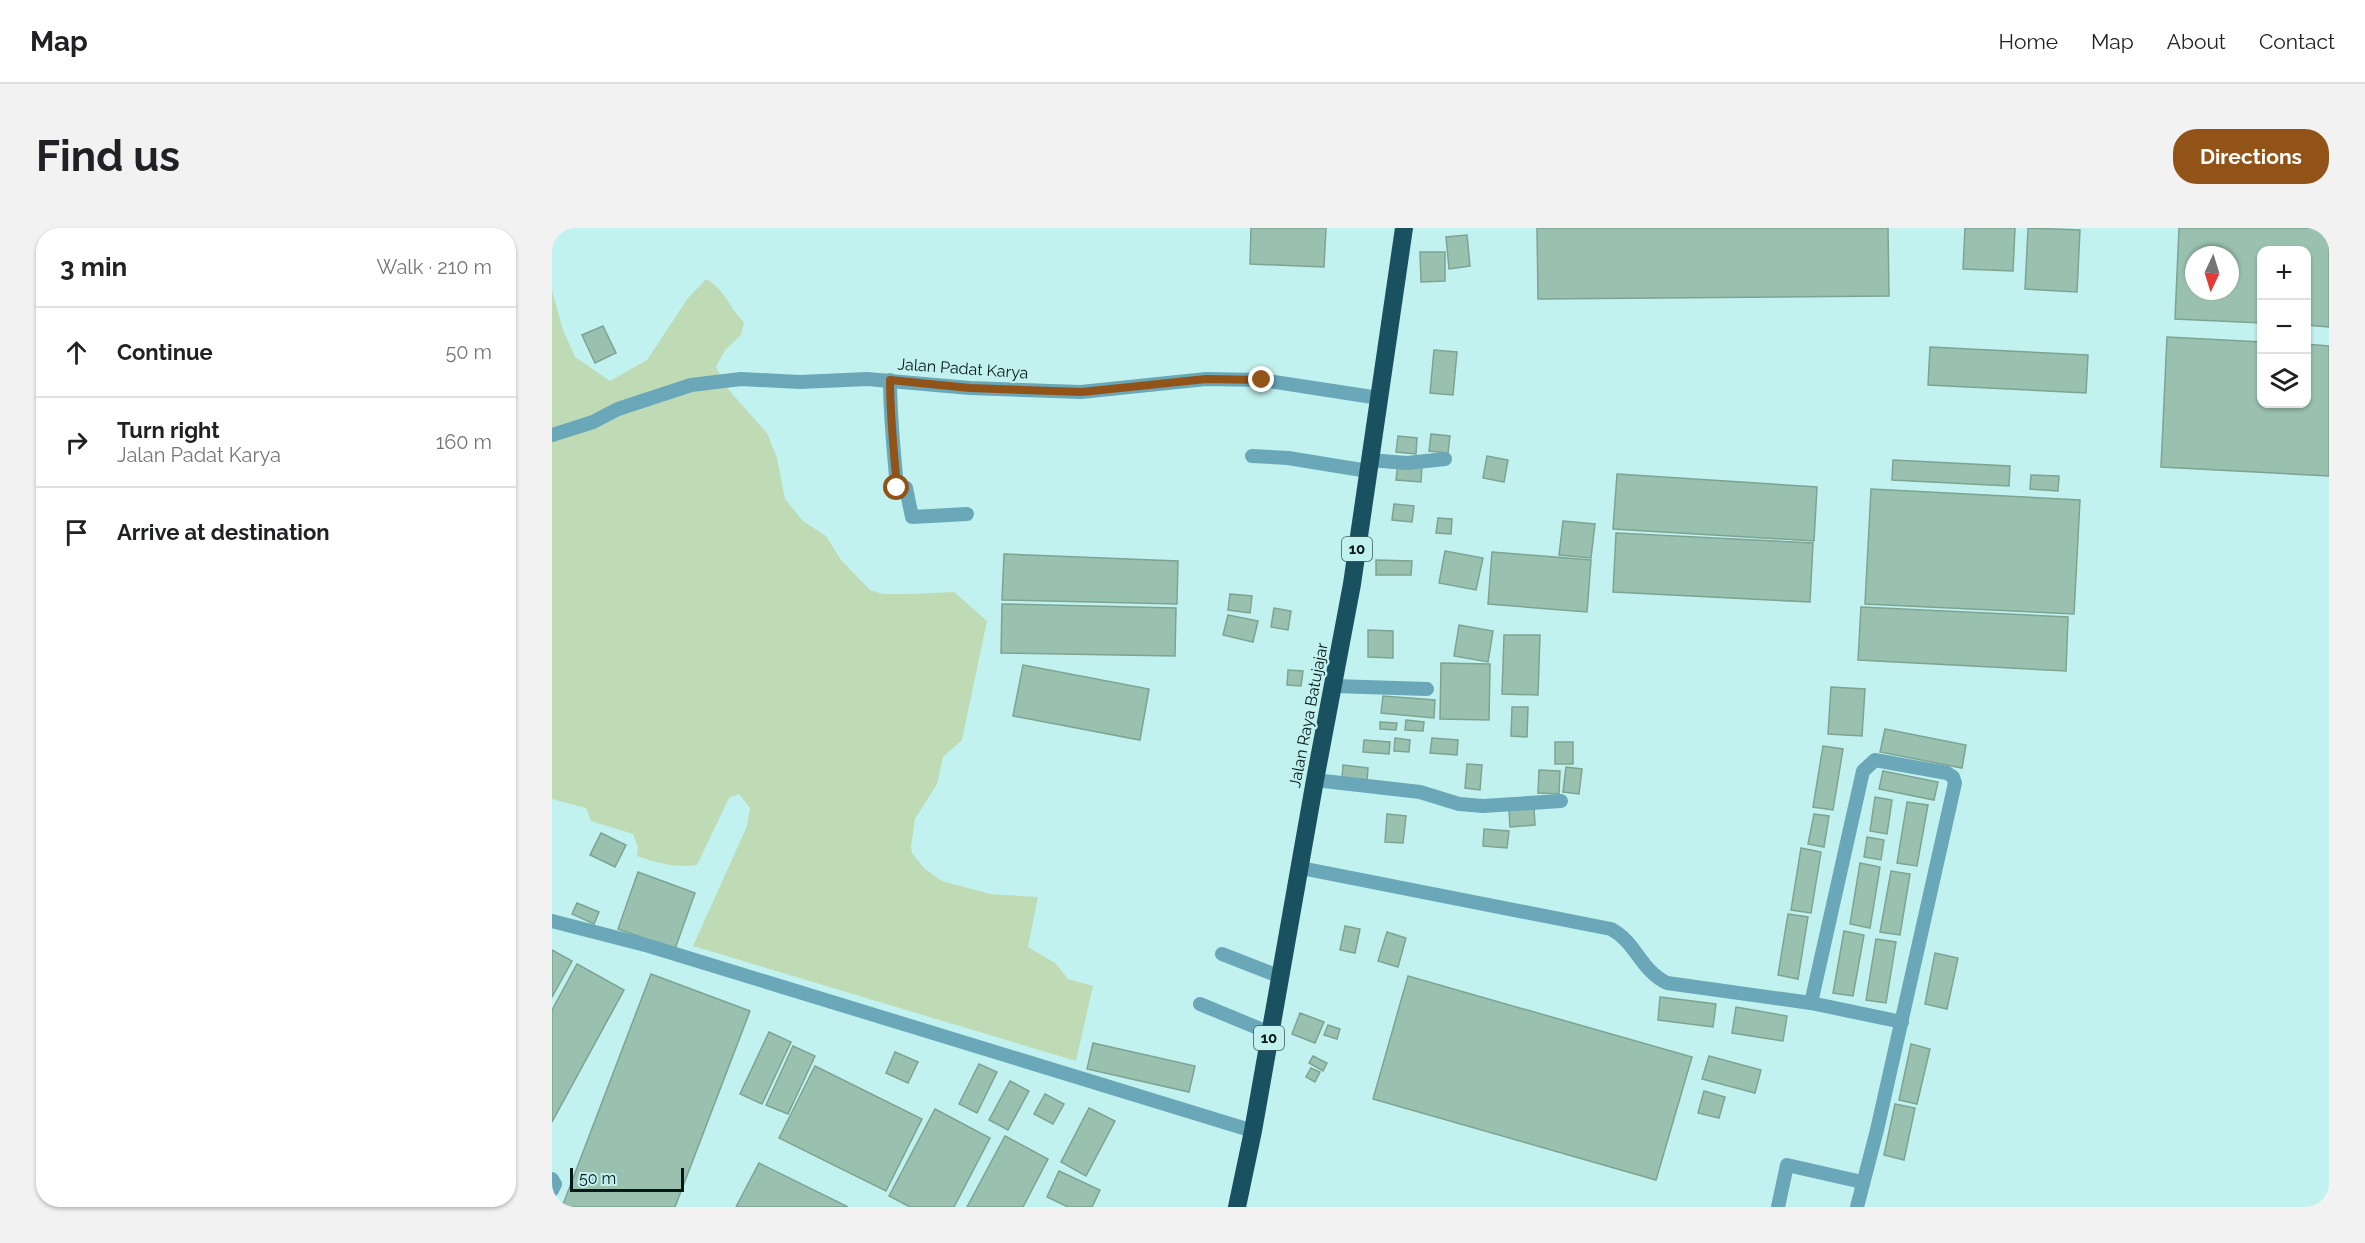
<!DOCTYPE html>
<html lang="en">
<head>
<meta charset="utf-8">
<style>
	body { margin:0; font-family:Raleway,sans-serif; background:#f2f2f2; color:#202124 }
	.controls { position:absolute; right:18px; top:18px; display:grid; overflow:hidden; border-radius:12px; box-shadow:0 2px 4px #0004 }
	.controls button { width:54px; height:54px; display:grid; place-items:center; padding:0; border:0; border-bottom:2px solid #e0e0e0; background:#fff; color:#202124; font:30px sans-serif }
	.compass { position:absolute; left:1633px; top:18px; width:54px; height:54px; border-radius:50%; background:#fff; box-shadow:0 2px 4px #0004; rotate:184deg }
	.scale { position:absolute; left:18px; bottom:15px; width:114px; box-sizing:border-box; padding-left:6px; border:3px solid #061818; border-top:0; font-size:16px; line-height:21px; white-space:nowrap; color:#061818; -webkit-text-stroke:4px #c2f2ef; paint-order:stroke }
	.stop { position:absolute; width:18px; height:18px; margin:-14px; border:4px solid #925319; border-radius:50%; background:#fff }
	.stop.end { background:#925319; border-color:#fff; box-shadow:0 2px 6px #0008 }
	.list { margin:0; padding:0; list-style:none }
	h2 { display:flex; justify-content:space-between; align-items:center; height:78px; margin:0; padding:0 24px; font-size:26px }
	h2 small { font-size:20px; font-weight:400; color:#757577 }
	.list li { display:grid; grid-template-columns:39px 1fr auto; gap:18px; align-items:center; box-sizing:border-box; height:90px; padding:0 24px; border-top:2px solid #e0e0e0 }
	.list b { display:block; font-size:22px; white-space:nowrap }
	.list p { margin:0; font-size:20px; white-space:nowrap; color:#757577 }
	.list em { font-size:20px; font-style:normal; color:#757577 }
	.icon { flex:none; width:33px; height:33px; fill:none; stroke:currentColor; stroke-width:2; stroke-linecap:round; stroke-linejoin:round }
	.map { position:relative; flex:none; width:1777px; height:979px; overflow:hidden; border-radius:24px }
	header { display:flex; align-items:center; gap:36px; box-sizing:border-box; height:84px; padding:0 30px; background:#fff; border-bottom:2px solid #e0e0e0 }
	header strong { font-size:28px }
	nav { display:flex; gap:33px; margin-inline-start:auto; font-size:21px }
	.intro { display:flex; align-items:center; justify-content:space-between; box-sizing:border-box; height:144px; padding:0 36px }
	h1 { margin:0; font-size:42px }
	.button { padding:15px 27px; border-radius:24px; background:#925319; color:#fff; font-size:21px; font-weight:700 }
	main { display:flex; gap:36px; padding:0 36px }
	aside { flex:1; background:#fff; border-radius:24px; box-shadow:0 2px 4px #0004 }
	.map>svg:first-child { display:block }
	.green { fill:#bedbb6 }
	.building { fill:#9ac1af; stroke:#7da392; stroke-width:1.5; fill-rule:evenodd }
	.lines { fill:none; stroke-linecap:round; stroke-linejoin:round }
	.street { stroke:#69a7b9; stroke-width:14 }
	.highway { stroke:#195160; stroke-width:18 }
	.route { stroke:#925319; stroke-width:8 }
	.labels { text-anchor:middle; stroke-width:4.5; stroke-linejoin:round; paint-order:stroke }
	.shield { fill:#c2f2ef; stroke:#3e5958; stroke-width:1.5 }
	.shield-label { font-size:15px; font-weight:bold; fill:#061818 }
	.street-label { font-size:16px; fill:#061818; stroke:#c2f2ef }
</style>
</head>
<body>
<header>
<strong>Map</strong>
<nav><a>Home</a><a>Map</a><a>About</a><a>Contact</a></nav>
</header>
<div class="intro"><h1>Find us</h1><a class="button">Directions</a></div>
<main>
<aside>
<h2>3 min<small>Walk · 210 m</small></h2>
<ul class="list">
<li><svg class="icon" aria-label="ahead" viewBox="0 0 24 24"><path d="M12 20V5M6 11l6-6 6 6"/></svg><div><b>Continue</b></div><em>50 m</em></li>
<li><svg class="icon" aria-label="right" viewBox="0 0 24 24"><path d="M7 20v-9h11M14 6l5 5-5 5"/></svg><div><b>Turn right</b><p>Jalan Padat Karya</p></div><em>160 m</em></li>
<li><svg class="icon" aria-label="arrive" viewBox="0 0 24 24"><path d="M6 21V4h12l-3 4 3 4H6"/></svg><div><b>Arrive at destination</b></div></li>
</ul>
</aside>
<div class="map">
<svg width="1777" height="979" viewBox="0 0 1777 979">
	<rect width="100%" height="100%" fill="#c2f2ef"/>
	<path class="green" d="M 154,51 C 173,61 177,80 192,94 L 189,107 L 173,122 L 164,139 L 175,160 L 215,205 L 225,230 L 233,271 L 251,293 L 274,308 L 289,332 L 318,362 L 331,366 L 358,366 L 402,364 L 435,393 L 410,512 L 391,529 L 385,556 L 363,591 L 359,618 L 360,625 L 373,641 L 390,653 L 438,666 L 486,669 L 476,719 L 503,735 L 516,751 L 541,758 L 524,833 L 141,718 L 195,598 L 198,580 L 187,566 L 177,570 L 145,637 C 123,640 106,635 85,628 L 86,619 L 81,606 L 39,593 L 34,580 L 0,571 L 0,62 L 11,102 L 23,129 L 58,153 L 95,132 L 136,70 Z"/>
	<g class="building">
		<polygon points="699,0 774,0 772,39 698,36"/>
		<polygon points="985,0 1336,0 1337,68 986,71"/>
		<polygon points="1413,0 1463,0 1461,43 1411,41"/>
		<polygon points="1476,0 1528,2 1525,64 1473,61"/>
		<path d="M 1627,0 L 1777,0 L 1777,99 L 1754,97 L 1754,22 L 1710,22 L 1710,95 L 1623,91 ZM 1642,27 L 1678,27 L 1678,63 L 1642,63 Z"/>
		<polygon points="915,7 918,38 897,41 894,9"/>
		<polygon points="868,24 893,24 893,53 869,54"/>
		<polygon points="51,98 64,125 43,135 30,107"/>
		<polygon points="1615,109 1710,114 1710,176 1754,176 1754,116 1777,118 1777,248 1609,239"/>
		<polygon points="1378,119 1536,127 1534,165 1376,157"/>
		<polygon points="882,122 905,124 901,167 878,165"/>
		<polygon points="879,206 898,208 896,225 877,223"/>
		<polygon points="846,208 865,210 864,226 844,224"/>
		<polygon points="935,228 956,232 952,254 931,250"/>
		<polygon points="1341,232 1458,238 1457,258 1340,252"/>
		<polygon points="846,234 870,237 869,254 844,252"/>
		<polygon points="1065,246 1265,259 1262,313 1061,301"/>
		<polygon points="1479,247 1507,248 1506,263 1478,261"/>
		<polygon points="1319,261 1528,272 1522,386 1313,376"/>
		<polygon points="842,276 862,278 860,294 840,292"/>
		<polygon points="886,290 900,291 899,306 884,305"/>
		<polygon points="1011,293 1043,296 1039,330 1007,327"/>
		<polygon points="1064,305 1261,315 1258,374 1061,364"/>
		<polygon points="893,323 931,330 924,362 887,355"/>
		<polygon points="940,324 1039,332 1035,384 936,376"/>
		<polygon points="452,326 626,333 625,376 450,372"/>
		<polygon points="824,332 860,333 859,347 824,347"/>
		<polygon points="678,366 700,368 698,385 676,382"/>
		<polygon points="450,376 624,380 623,428 449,425"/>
		<polygon points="1309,379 1516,389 1514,443 1306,432"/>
		<polygon points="722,380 739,383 736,402 719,399"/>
		<polygon points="676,387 706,393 701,414 671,407"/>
		<polygon points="907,397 941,403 936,434 902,428"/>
		<polygon points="816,402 841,403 841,430 816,429"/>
		<polygon points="952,407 988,407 986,467 950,466"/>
		<polygon points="889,435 938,436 937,492 888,491"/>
		<polygon points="471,437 597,461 588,512 461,488"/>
		<polygon points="736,442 751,443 749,458 735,457"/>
		<polygon points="1279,459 1313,461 1310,508 1276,506"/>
		<polygon points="831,468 883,472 882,490 829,485"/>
		<polygon points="960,479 976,479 975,509 959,508"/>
		<polygon points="854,492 872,494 871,503 853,502"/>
		<polygon points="828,494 845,495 844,502 828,501"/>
		<polygon points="1333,501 1414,517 1410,540 1328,524"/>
		<polygon points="843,510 858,512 857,524 842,523"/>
		<polygon points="880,510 906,512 905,527 878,525"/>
		<polygon points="812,512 838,514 837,526 811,524"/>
		<rect x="1003" y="514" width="18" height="22"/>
		<polygon points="1271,518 1291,521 1281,582 1261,579"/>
		<polygon points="915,536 930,537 928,562 913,560"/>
		<polygon points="791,537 816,540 815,553 790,551"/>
		<polygon points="1014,539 1030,541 1027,566 1011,564"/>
		<polygon points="987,542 1008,543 1007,566 986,565"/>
		<polygon points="1331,543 1386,554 1382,572 1327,561"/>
		<polygon points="1323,569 1340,572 1335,606 1318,603"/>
		<polygon points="1355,574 1376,577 1365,638 1345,635"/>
		<polygon points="982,581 983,597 958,599 957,582"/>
		<polygon points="835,586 854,588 851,615 833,614"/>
		<polygon points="1262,586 1277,588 1272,619 1256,616"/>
		<polygon points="932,601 957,603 955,620 931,618"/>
		<polygon points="49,605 74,617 63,639 38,627"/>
		<polygon points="1315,609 1332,612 1329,632 1312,629"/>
		<polygon points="1249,620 1269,624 1259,685 1239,682"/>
		<polygon points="1308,635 1328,639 1318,700 1298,696"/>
		<polygon points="1339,643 1358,646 1348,707 1328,704"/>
		<polygon points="86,644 143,665 123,721 66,701"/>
		<polygon points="25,675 47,684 42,696 20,686"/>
		<polygon points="1236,686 1256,689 1246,751 1226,747"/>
		<polygon points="793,698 808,701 803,725 788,722"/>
		<polygon points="1292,703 1312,707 1301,768 1281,765"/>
		<polygon points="835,704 854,710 846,739 826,733"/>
		<polygon points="1324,711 1344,714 1334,775 1314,772"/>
		<polygon points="0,722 20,733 0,769"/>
		<polygon points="1383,725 1406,730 1395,781 1373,776"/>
		<polygon points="25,736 72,762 0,894 0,782"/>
		<polygon points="99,746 198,783 123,979 10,979"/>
		<polygon points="856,748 1140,829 1104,952 821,871"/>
		<polygon points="1108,769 1164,776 1161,799 1106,792"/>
		<polygon points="1184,779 1235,788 1231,813 1180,805"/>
		<polygon points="748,785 772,794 763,815 740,806"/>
		<polygon points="776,797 788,801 785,811 772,807"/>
		<polygon points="217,804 239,814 210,876 188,866"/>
		<polygon points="541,815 643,838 637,864 535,841"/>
		<polygon points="1359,816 1378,821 1365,876 1347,872"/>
		<polygon points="241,818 263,828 236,886 214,877"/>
		<polygon points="343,824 366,834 356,855 334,845"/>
		<polygon points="761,828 775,835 771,843 757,835"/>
		<polygon points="1157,828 1209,842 1203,865 1150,851"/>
		<polygon points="427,836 445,844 425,885 407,876"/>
		<polygon points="263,838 370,891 334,963 227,910"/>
		<polygon points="759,840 768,844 763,854 754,849"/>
		<polygon points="458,853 477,863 456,902 437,892"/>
		<polygon points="1152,863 1173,869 1167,890 1146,885"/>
		<polygon points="493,866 512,876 501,896 482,886"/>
		<polygon points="1343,876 1363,880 1352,932 1332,927"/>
		<polygon points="537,880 563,893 534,948 509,934"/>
		<polygon points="383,881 438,910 402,979 358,979 337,968"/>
		<polygon points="453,908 496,931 471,979 415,979"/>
		<polygon points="207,935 296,979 184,979"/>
		<polygon points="507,943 548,962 540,979 516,979 495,969"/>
	</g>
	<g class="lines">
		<g class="street">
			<path d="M 338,152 C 338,189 342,224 345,260 L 354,260 L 360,289 L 415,286"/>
			<polyline points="0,207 41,194 66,181 139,157 189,151 248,154 315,151 418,160 529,164 654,151 710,152 827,170"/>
			<polyline points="700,228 736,230 816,243"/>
			<polyline points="817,232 855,235 893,231"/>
			<polyline points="782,458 875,461"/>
			<polyline points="763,552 868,564 907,576 931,578 1009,573"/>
			<path d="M 749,640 L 1059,701 C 1084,714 1089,743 1115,755 L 1259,775 L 1350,794"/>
			<polyline points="0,693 97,718 701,903"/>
			<polyline points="670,726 729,749"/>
			<polyline points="1259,775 1311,543 1323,532 1395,545 1401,549 1403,555 1325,902 1305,979"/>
			<polyline points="648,776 718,805"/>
			<polyline points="0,951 3,956 0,962"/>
			<polyline points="1226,979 1235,937 1310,954"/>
		</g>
		<polyline class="highway" points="685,979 701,903 763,552 800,356 852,0"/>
	</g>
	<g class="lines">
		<path class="route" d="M 345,260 C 342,224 338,189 338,152 L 418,160 L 530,164 L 654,151 L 710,152"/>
	</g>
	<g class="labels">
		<g class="shield">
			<rect x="790" y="309" width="30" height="24" rx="4.5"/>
			<rect x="702" y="798" width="30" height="24" rx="4.5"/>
		</g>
		<g class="shield-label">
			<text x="805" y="326">10</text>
			<text x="717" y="815">10</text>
		</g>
		<g class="street-label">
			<text transform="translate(411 140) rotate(4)" y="6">Jalan Padat Karya</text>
			<text transform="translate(756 487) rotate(-79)" y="6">Jalan Raya Batujajar</text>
		</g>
	</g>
</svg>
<div class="controls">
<button>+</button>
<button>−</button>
<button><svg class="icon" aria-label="layers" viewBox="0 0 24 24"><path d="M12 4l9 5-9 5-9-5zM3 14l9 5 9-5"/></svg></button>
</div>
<svg class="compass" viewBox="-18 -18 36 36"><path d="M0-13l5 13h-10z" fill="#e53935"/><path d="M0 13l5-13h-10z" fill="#757577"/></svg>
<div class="scale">50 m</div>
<div class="stop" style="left:345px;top:260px"></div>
<div class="stop end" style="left:710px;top:152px"></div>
</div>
</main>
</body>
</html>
